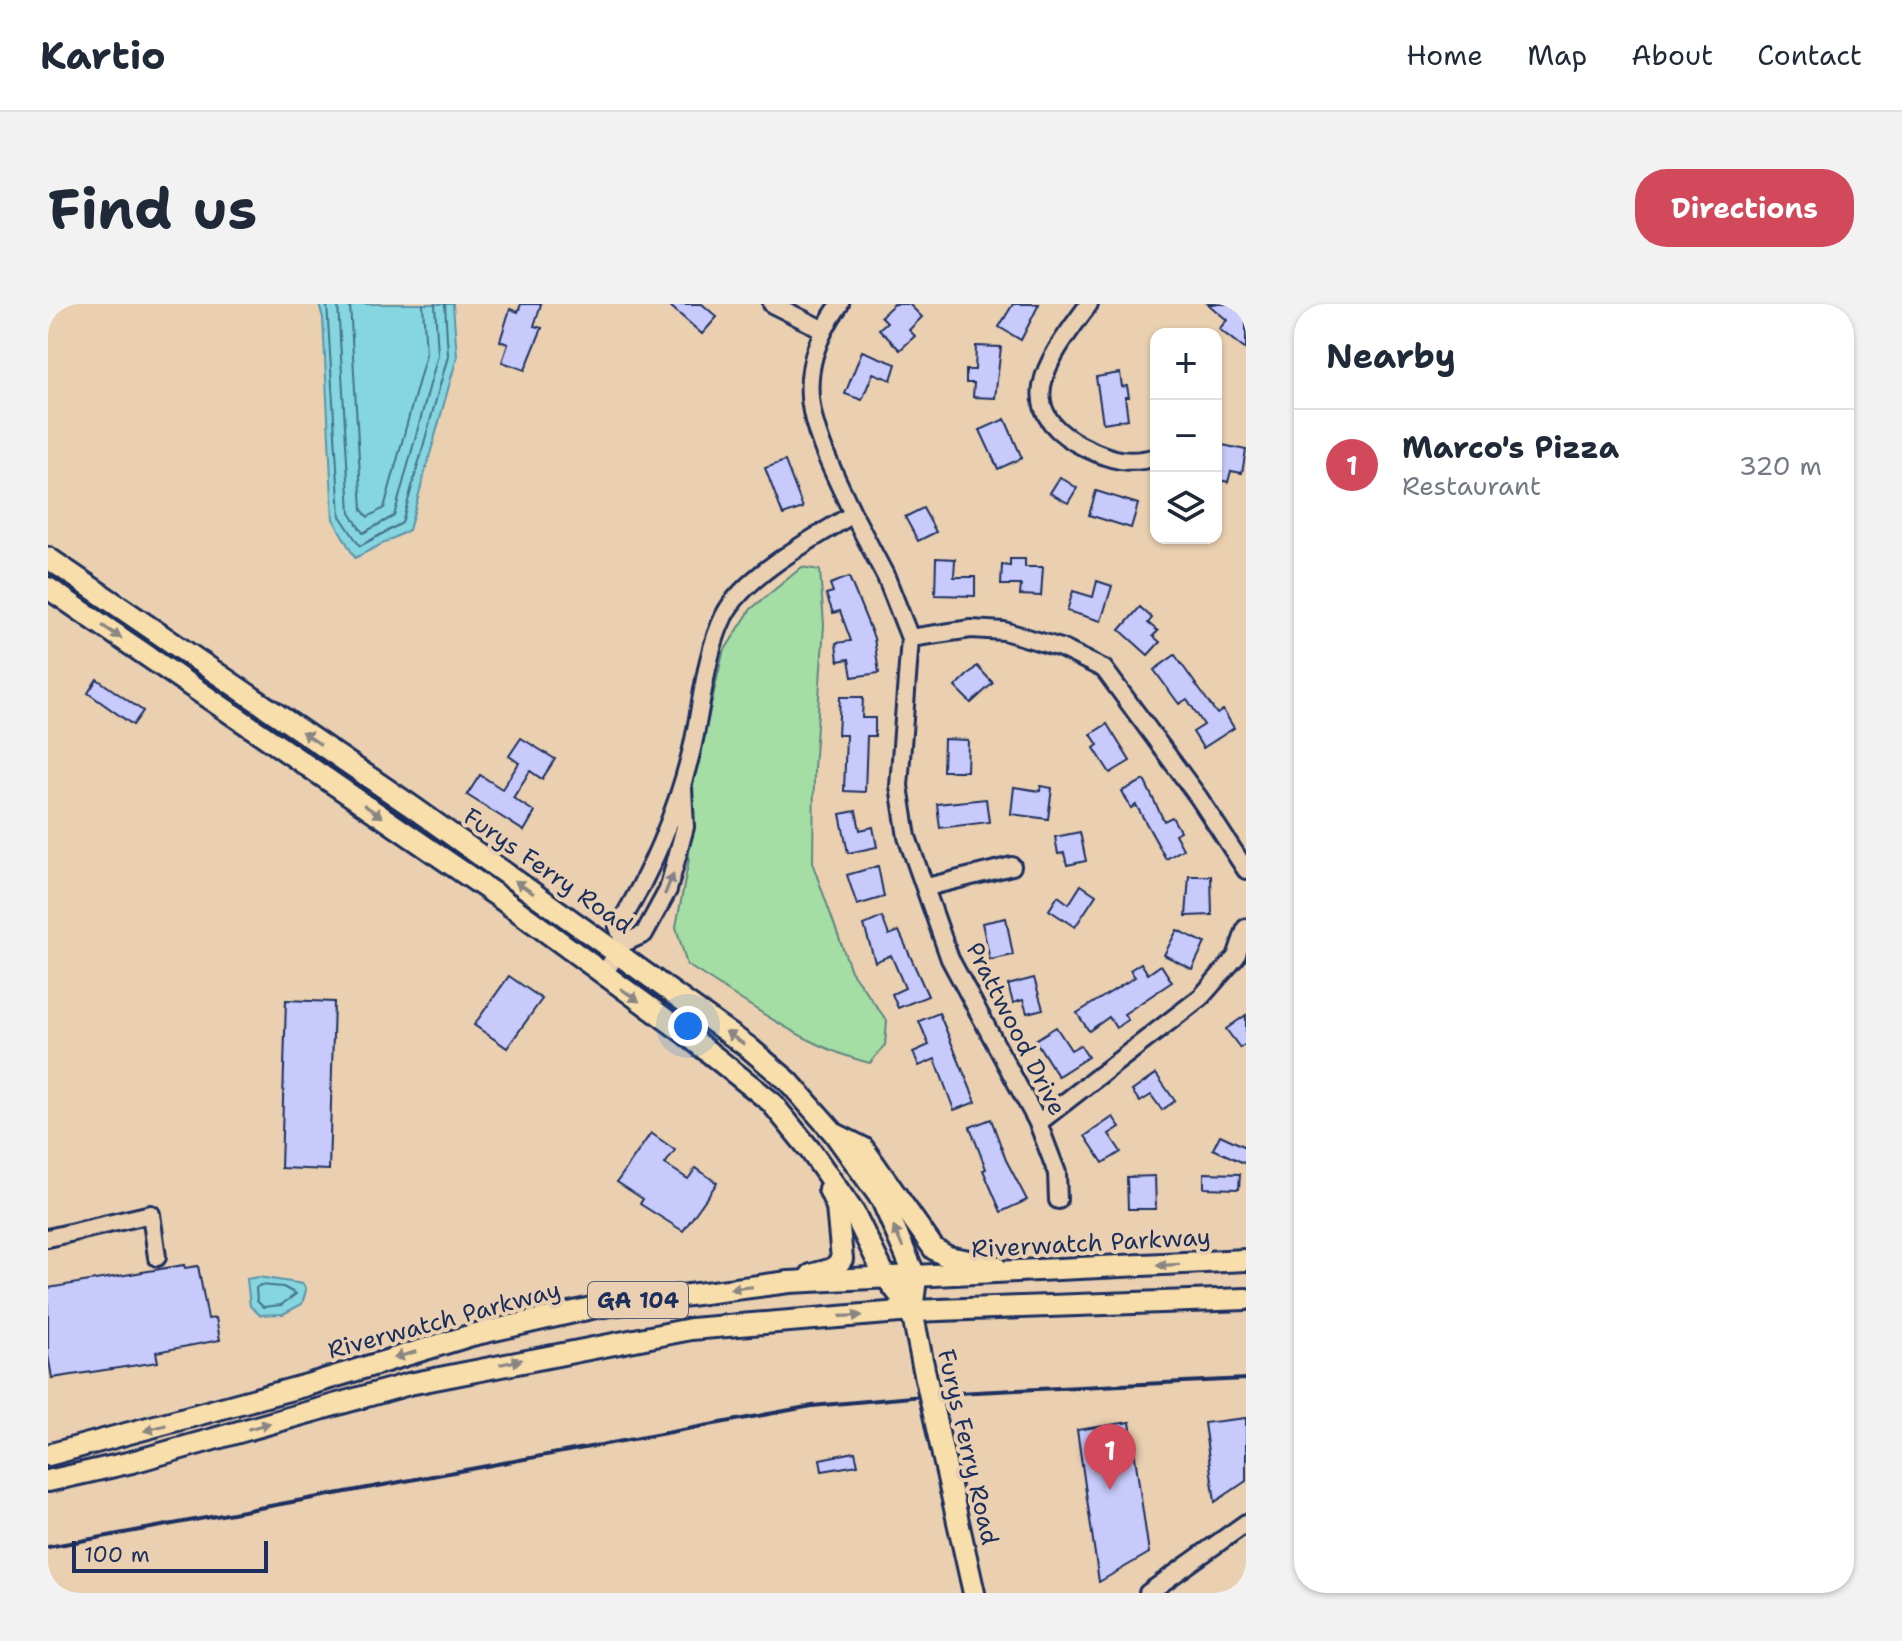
<!DOCTYPE html>
<html lang="en">
<head>
<meta charset="utf-8">
<style>
	body { margin:0; font-family:"Shantell Sans",sans-serif; background:#f2f2f3; color:#1f2937 }
	.controls { position:absolute; right:24px; top:24px; display:grid; overflow:hidden; border-radius:16px; box-shadow:0 2px 6px #0004 }
	.controls button { width:72px; height:72px; display:grid; place-items:center; padding:0; border:0; border-bottom:2px solid #e0e1e3; background:#fff; color:#1f2937; font:40px sans-serif }
	.scale { position:absolute; left:24px; bottom:20px; width:196px; box-sizing:border-box; padding-left:8px; border:4px solid #1b2f5e; border-top:0; font-size:22px; line-height:28px; white-space:nowrap; color:#1b2f5e; -webkit-text-stroke:6px #ead0b1; paint-order:stroke }
	.you { position:absolute; left:640px; top:722px; width:28px; height:28px; margin:-20px; border:6px solid #fff; border-radius:50%; background:#1a73e8; box-shadow:0 0 0 12px #1a73e833 }
	.badge { display:grid; place-items:center; width:52px; height:52px; border-radius:50%; background:#d1495b; color:#fff; font-size:26px; font-weight:700 }
	.pin { position:absolute; translate:-50% -66px; filter:drop-shadow(0 2px 4px #0008) }
	.pin::after { content:''; position:absolute; top:42px; width:28px; height:24px; background:inherit; clip-path:polygon(0 0,100% 0,50% 100%) }
	.list { margin:0; padding:0; list-style:none }
	h2 { display:flex; justify-content:space-between; align-items:center; height:104px; margin:0; padding:0 32px; font-size:34px }
	h2 small { font-size:26px; font-weight:400; color:#747a83 }
	.list li { display:grid; grid-template-columns:52px 1fr auto; gap:24px; align-items:center; box-sizing:border-box; height:112px; padding:0 32px; border-top:2px solid #e0e1e3 }
	.list b { display:block; font-size:30px; white-space:nowrap }
	.list p { margin:0; font-size:26px; white-space:nowrap; color:#747a83 }
	.list em { font-size:26px; font-style:normal; color:#747a83 }
	.icon { flex:none; width:44px; height:44px; fill:none; stroke:currentColor; stroke-width:2; stroke-linecap:round; stroke-linejoin:round }
	.map { position:relative; flex:none; width:1198px; height:1289px; overflow:hidden; border-radius:32px }
	header { display:flex; align-items:center; gap:48px; box-sizing:border-box; height:112px; padding:0 40px; background:#fff; border-bottom:2px solid #e0e1e3 }
	header strong { font-size:38px }
	nav { display:flex; gap:44px; margin-inline-start:auto; font-size:28px }
	.intro { display:flex; align-items:center; justify-content:space-between; box-sizing:border-box; height:192px; padding:0 48px }
	h1 { margin:0; font-size:56px }
	.button { padding:20px 36px; border-radius:32px; background:#d1495b; color:#fff; font-size:28px; font-weight:700 }
	main { display:flex; gap:48px; padding:0 48px }
	aside { flex:1; background:#fff; border-radius:32px; box-shadow:0 2px 6px #0004 }
	.map>svg:first-child { display:block }
	.green { fill:#a4dea4; stroke:#608681; stroke-width:2 }
	.water { fill:#85d6de; stroke:#5b93ab; stroke-width:2 }
	.lines { fill:none; stroke-linecap:round; stroke-linejoin:round }
	.shore { stroke:#457291; stroke-width:2 }
	.building { fill:#c8cafc; stroke:#1b2f5e; stroke-width:2 }
	.minor-casing { stroke:#1b2f5e; stroke-width:22 }
	.major-casing { stroke:#1b2f5e; stroke-width:26 }
	.minor { stroke:#ead0b1; stroke-width:16 }
	.major { stroke:#f8deab; stroke-width:20 }
	.rail { stroke:#1b2f5e; stroke-width:4 }
	.major-bridge-casing { stroke:#1b2f5e; stroke-width:26; stroke-linecap:butt }
	.major-bridge { stroke:#f8deab; stroke-width:20 }
	.oneway { fill:#8a8684 }
	.oneway2 { fill:#828088 }
	.labels { text-anchor:middle; stroke-width:8; stroke-linejoin:round; paint-order:stroke }
	.shield { fill:#ead0b1; stroke:#595f77; stroke-width:2 }
	.shield-label { font-size:22px; font-weight:bold; fill:#1b2f5e }
	.street-label { font-size:24px; fill:#1b2f5e; stroke:#ead0b1 }
</style>
</head>
<body>
<header>
<strong>Kartio</strong>
<nav><a>Home</a><a>Map</a><a>About</a><a>Contact</a></nav>
</header>
<div class="intro"><h1>Find us</h1><a class="button">Directions</a></div>
<main>
<div class="map">
<svg width="1198" height="1289" viewBox="0 0 1198 1289">
	<rect width="100%" height="100%" fill="#ead0b1"/>
	<filter id="ink" filterUnits="userSpaceOnUse"><feTurbulence type="fractalNoise" baseFrequency=".0125" numOctaves="2"/><feDisplacementMap in="SourceGraphic" scale="16" xChannelSelector="R" yChannelSelector="G"/><feConvolveMatrix kernelMatrix="1 2 1 2 8 2 1 2 1" color-interpolation-filters="sRGB"/></filter>
	<g filter="url(#ink)">
		<path class="green" d="M 754,263 L 772,266 L 776,321 L 766,465 L 765,561 L 803,667 L 839,717 L 837,741 L 822,759 C 756,743 696,696 639,661 L 628,623 L 641,555 L 641,497 L 675,349 L 703,305 Z"/>
		<g class="water">
			<polygon points="271,0 405,0 409,53 361,226 307,254 285,215 275,14"/>
			<polygon points="210,973 255,980 258,986 254,1000 235,1010 212,1011 202,1002 199,975"/>
		</g>
		<g class="lines">
			<g class="shore">
				<polyline points="279,0 292,212 312,242 354,219 400,52 397,0"/>
				<polyline points="290,0 302,209 315,229 346,212 390,51 387,0"/>
				<polyline points="302,0 314,206 320,213 336,204 378,50 375,0"/>
				<polygon points="212,981 235,983 248,990 233,1001 215,1003 209,997 208,984"/>
			</g>
		</g>
		<g class="building">
			<polygon points="473,0 493,0 486,22 494,24 477,66 454,58 460,40 452,37 462,5 470,8"/>
			<polygon points="620,0 654,0 669,13 654,30"/>
			<polygon points="846,0 861,0 874,13 861,26 867,32 852,46 831,25 839,18 833,12"/>
			<polygon points="965,0 991,0 973,36 951,23"/>
			<polygon points="1160,0 1192,0 1198,5 1198,46 1171,25 1179,16"/>
			<polygon points="928,42 953,43 947,94 925,93 926,79 918,79 918,66 927,66"/>
			<polygon points="814,47 848,60 843,76 825,69 814,96 797,90"/>
			<polygon points="1072,69 1074,83 1079,82 1081,93 1077,93 1080,115 1055,119 1048,73"/>
			<polygon points="957,115 974,154 950,165 932,126"/>
			<polygon points="1170,140 1198,146 1194,169 1183,167 1180,178 1168,175"/>
			<polygon points="737,157 755,204 735,211 717,164"/>
			<polygon points="1012,173 1029,184 1020,199 1002,189"/>
			<polygon points="1048,187 1090,200 1083,224 1041,211"/>
			<polygon points="875,204 888,228 870,237 857,213"/>
			<polygon points="888,254 907,255 906,273 927,273 927,292 887,291"/>
			<polygon points="962,255 977,255 977,263 995,263 993,292 972,291 973,281 953,281 954,261 962,262"/>
			<polygon points="801,273 826,334 831,369 804,373 801,355 790,357 788,339 803,337 792,307 785,309 778,290 785,288 782,280"/>
			<polygon points="1049,277 1064,282 1053,317 1019,307 1025,287 1045,293"/>
			<polygon points="1092,303 1104,314 1100,319 1110,327 1105,332 1112,338 1100,351 1072,326"/>
			<polygon points="1127,351 1169,410 1175,406 1186,424 1155,444 1145,428 1156,421 1139,395 1131,400 1106,366"/>
			<polygon points="929,362 945,379 923,399 907,383"/>
			<polygon points="49,375 95,407 85,421 40,389"/>
			<polygon points="792,393 815,393 814,414 827,414 827,432 819,432 817,488 796,487 798,431 790,431"/>
			<polygon points="1059,420 1082,457 1062,469 1046,444 1050,441 1043,430"/>
			<polygon points="473,434 507,455 494,475 482,467 465,494 487,508 476,527 419,491 432,471 454,485 471,459 461,452"/>
			<polygon points="896,435 920,436 919,467 895,467"/>
			<polygon points="1096,476 1116,517 1124,513 1132,527 1127,530 1135,545 1118,555 1088,501 1083,504 1074,487"/>
			<polygon points="993,482 1004,484 1000,515 963,510 966,483 992,487"/>
			<polygon points="938,495 941,518 892,524 889,500"/>
			<polygon points="808,507 812,526 825,523 829,543 800,549 792,510"/>
			<polygon points="1032,528 1038,557 1019,561 1016,549 1010,550 1007,533"/>
			<polygon points="830,562 836,593 809,601 799,571"/>
			<polygon points="1141,572 1163,572 1164,611 1138,612"/>
			<polygon points="1033,581 1048,591 1027,623 1001,606 1010,592 1021,600"/>
			<polygon points="834,613 841,631 851,627 880,692 850,704 844,690 857,684 843,651 827,658 816,621"/>
			<polygon points="958,614 965,651 942,656 934,619"/>
			<polygon points="1129,626 1157,639 1144,665 1116,651"/>
			<polygon points="1093,659 1100,670 1113,661 1124,678 1076,710 1080,716 1068,724 1061,713 1041,727 1029,709 1087,673 1082,666"/>
			<polygon points="461,672 494,695 459,744 426,721"/>
			<polygon points="986,674 995,705 979,709 975,696 965,699 960,681"/>
			<polygon points="238,696 286,698 281,866 233,864"/>
			<polygon points="891,709 928,798 906,806 887,755 871,762 865,748 881,741 871,717"/>
			<polygon points="1198,711 1198,740 1192,744 1178,725"/>
			<polygon points="1008,723 1023,746 1032,741 1040,753 1010,772 987,736"/>
			<polygon points="1108,770 1127,797 1114,806 1103,791 1092,798 1084,787"/>
			<polygon points="1065,813 1072,823 1061,830 1073,848 1055,859 1037,832"/>
			<polygon points="943,815 958,856 979,896 953,908 935,866 938,865 922,823"/>
			<polygon points="603,829 627,846 617,860 640,875 648,864 669,879 635,927 592,900 595,895 569,878"/>
			<polygon points="1172,831 1198,843 1198,860 1165,845"/>
			<polygon points="1156,869 1192,870 1191,885 1156,884"/>
			<polygon points="1107,872 1108,905 1080,905 1079,873"/>
			<polygon points="136,961 137,964 150,962 160,1015 168,1014 172,1036 108,1048 110,1058 4,1074 0,1051 0,984"/>
			<polygon points="1198,1114 1198,1177 1167,1198 1156,1119"/>
			<polygon points="1082,1118 1101,1249 1051,1278 1029,1126"/>
			<polygon points="807,1148 810,1161 774,1167 772,1155"/>
		</g>
		<g class="lines">
			<g class="minor-casing">
				<g id="minor">
					<polyline points="724,0 774,25"/>
					<path d="M 792,0 C 735,80 769,132 805,210"/>
					<path d="M 1041,0 C 1004,51 957,105 1038,144 C 1063,156 1081,161 1108,153"/>
					<polyline points="862,334 923,325 956,327 1013,344 1056,365 1151,494 1198,566"/>
					<polyline points="879,583 964,562"/>
					<path d="M 576,639 L 570,623 C 602,570 628,509 643,449 C 654,405 656,353 676,312 C 695,272 768,233 805,210 L 838,273 L 862,334 L 851,482 L 859,533 L 902,655 L 990,819 L 1009,869 L 1010,896"/>
					<polyline points="555,671 576,639 596,630 620,586 637,523 635,484"/>
					<polyline points="990,819 1153,693 1188,653 1198,624"/>
					<polyline points="0,934 103,910 109,953"/>
					<polyline points="1100,1289 1198,1219"/>
				</g>
			</g>
			<g class="major-casing">
				<g id="major">
					<polyline points="0,254 366,504 700,743 741,778 786,829 834,896 868,974 864,1007 875,1061"/>
					<polyline points="0,284 448,591 638,730 723,798 762,846 806,909 837,972 864,1007"/>
					<polyline points="789,831 815,844 886,945 900,953 947,962"/>
					<polyline points="763,971 785,965 794,955 789,903 781,885"/>
					<polyline points="0,1151 259,1081 424,1031 548,1003 741,978 1198,956"/>
					<polyline points="895,1151 926,1289"/>
					<polyline points="0,1177 84,1158 361,1080 643,1025 864,1007 1198,995"/>
				</g>
			</g>
			<use href="#minor" class="minor"/>
			<use href="#major" class="major"/>
			<polyline class="rail" points="0,1243 764,1102 908,1089 1198,1075"/>
			<g class="major-bridge-casing">
				<polyline id="major-bridge" points="875,1061 895,1151"/>
			</g>
			<use href="#major-bridge" class="major-bridge"/>
		</g>
		<defs><path id="oneway-solid" d="M-6-.8H1V-3.2L6.5 0L1 3.2V.8H-6Z" transform="scale(2)"/></defs>
		<g class="oneway">
			<use href="#oneway-solid" transform="translate(64 328) rotate(34)"/>
			<use href="#oneway-solid" transform="translate(263 434) rotate(-146)"/>
			<use href="#oneway-solid" transform="translate(325 507) rotate(34)"/>
			<use href="#oneway-solid" transform="translate(476 583) rotate(-145)"/>
			<use href="#oneway-solid" transform="translate(582 691) rotate(35)"/>
			<use href="#oneway-solid" transform="translate(687 734) rotate(-146)"/>
			<use href="#oneway-solid" transform="translate(850 933) rotate(-114)"/>
			<use href="#oneway-solid" transform="translate(1120 961) rotate(177)"/>
			<use href="#oneway-solid" transform="translate(693 984) rotate(174)"/>
			<use href="#oneway-solid" transform="translate(803 1012) rotate(-2)"/>
			<use href="#oneway-solid" transform="translate(357 1051) rotate(163)"/>
			<use href="#oneway-solid" transform="translate(463 1058) rotate(-12)"/>
			<use href="#oneway-solid" transform="translate(211 1122) rotate(-16)"/>
			<use href="#oneway-solid" transform="translate(107 1124) rotate(164)"/>
		</g>
		<use class="oneway2" href="#oneway-solid" transform="translate(621 580) rotate(-68)"/>
	</g>
	<g class="labels">
		<rect class="shield" x="540" y="978" width="100" height="36" rx="6"/>
		<g class="shield-label">
			<text x="590" y="1004">GA 104</text>
		</g>
		<g class="street-label">
			<text transform="translate(500 567) rotate(35)" y="8">Furys Ferry Road</text>
			<text transform="translate(968 725) rotate(63)" y="8">Prattwood Drive</text>
			<text transform="translate(1043 939) rotate(-3)" y="8">Riverwatch Parkway</text>
			<text transform="translate(396 1016) rotate(-15)" y="8">Riverwatch Parkway</text>
			<text transform="translate(920 1143) rotate(77)" y="8">Furys Ferry Road</text>
		</g>
	</g>
</svg>
<div class="controls">
<button>+</button>
<button>−</button>
<button><svg class="icon" aria-label="layers" viewBox="0 0 24 24"><path d="M12 4l9 5-9 5-9-5zM3 14l9 5 9-5"/></svg></button>
</div>
<div class="scale">100 m</div>
<div class="you"></div>
<div class="pin badge" style="left:1062px;top:1186px">1</div>
</div>
<aside>
<h2>Nearby<small></small></h2>
<ul class="list">
<li><span class="badge">1</span><div><b>Marco's Pizza</b><p>Restaurant</p></div><em>320 m</em></li>
</ul>
</aside>
</main>
</body>
</html>
